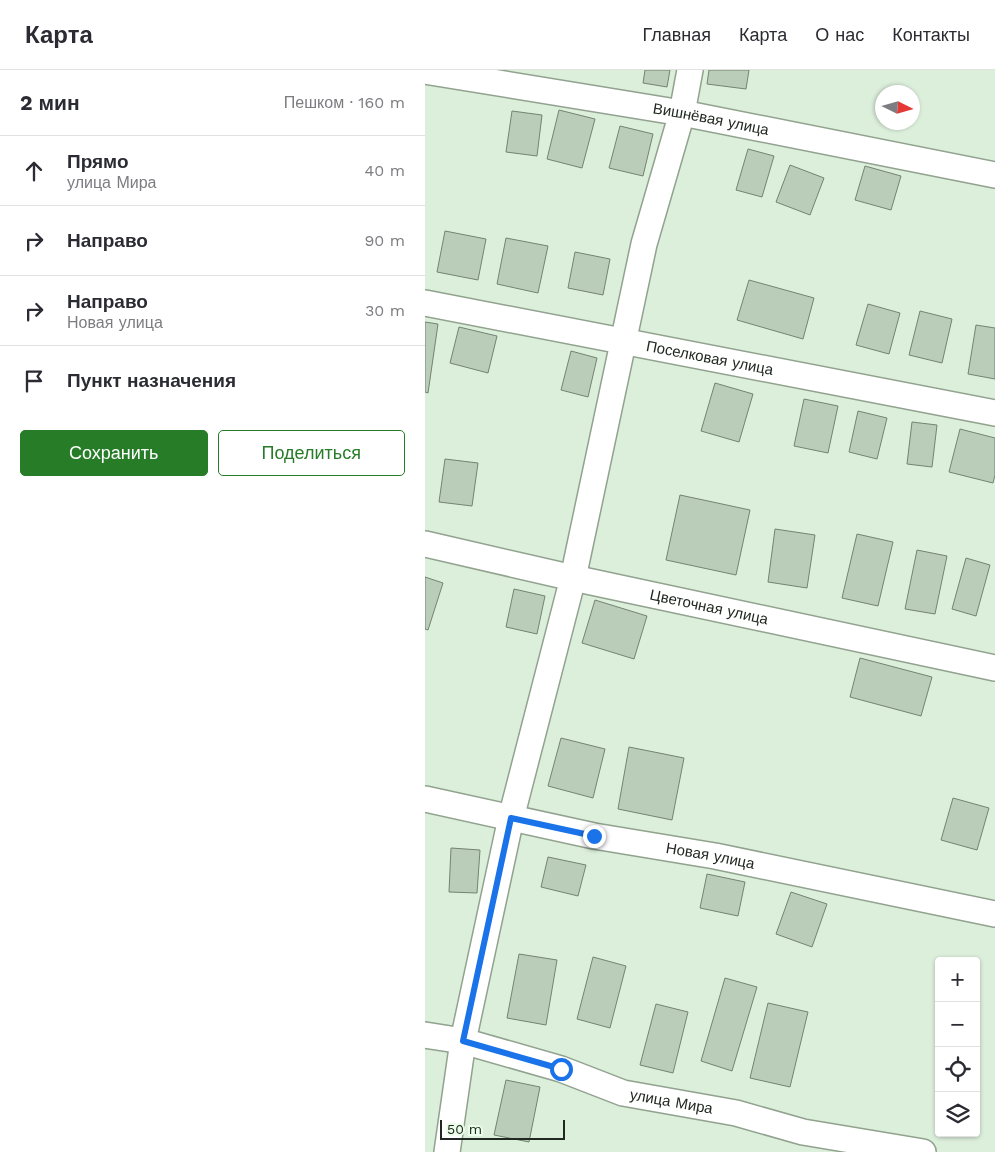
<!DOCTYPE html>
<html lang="ru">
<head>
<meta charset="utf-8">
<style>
	body { margin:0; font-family:"Work Sans",sans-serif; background:#f7f7f7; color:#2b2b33 }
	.controls { position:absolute; right:15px; bottom:15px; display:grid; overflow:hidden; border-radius:5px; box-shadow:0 1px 4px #0004 }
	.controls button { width:45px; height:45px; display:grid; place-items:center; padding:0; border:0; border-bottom:1px solid #e1e1e2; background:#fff; color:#2b2b33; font:25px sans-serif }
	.compass { position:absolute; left:450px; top:15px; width:45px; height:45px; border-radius:50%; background:#fff; box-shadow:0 1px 4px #0004; rotate:95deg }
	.scale { position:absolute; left:15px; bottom:12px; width:125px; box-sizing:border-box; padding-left:5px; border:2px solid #212821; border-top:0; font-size:14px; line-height:18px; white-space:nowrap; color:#212821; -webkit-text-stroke:4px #eafde8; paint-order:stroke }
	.stop { position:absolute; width:15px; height:15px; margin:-11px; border:4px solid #1a73e8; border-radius:50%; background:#fff }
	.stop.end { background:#1a73e8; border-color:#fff; box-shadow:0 1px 5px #0008 }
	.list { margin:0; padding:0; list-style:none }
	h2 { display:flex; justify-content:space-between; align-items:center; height:65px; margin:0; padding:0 20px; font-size:21px }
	h2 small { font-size:16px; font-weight:400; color:#7c7c81 }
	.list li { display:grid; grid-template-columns:32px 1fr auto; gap:15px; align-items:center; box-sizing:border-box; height:70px; padding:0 20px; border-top:1px solid #e1e1e2 }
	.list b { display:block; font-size:19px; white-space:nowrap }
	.list p { margin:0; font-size:16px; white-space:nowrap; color:#7c7c81 }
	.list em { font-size:16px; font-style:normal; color:#7c7c81 }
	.actions { display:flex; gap:10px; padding:15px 20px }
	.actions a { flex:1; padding:11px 0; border:1px solid #277c28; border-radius:5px; text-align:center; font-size:18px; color:#277c28 }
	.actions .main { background:#277c28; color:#fff }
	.icon { flex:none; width:28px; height:28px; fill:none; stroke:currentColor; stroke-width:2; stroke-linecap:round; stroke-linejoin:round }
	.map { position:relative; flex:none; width:570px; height:1082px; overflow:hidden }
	header { display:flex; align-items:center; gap:30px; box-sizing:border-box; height:70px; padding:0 25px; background:#fff; border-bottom:1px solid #e1e1e2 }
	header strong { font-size:24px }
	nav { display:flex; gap:28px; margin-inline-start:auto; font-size:18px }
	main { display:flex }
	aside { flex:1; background:#fff }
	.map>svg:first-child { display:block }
	.building { fill:#bacdb9; stroke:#738472 }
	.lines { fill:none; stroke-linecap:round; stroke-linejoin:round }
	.minor-casing { stroke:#91a28f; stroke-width:28 }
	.minor { stroke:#fff; stroke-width:25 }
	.route { stroke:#1a73e8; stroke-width:6 }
	.labels { text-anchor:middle; stroke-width:4; stroke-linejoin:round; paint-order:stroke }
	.street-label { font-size:15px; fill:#212821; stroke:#eafde8 }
</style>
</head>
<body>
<header>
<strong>Карта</strong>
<nav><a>Главная</a><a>Карта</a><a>О нас</a><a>Контакты</a></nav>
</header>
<main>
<aside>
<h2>2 мин<small>Пешком · 160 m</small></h2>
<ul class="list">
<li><svg class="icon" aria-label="ahead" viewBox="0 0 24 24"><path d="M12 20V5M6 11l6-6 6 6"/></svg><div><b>Прямо</b><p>улица Мира</p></div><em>40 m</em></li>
<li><svg class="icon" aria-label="right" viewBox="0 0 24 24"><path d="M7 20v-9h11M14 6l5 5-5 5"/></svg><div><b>Направо</b></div><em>90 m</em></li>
<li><svg class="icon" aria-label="right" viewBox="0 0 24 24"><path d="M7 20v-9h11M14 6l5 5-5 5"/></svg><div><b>Направо</b><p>Новая улица</p></div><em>30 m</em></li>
<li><svg class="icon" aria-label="arrive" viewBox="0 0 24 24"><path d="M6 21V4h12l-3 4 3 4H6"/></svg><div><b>Пункт назначения</b></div></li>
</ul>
<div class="actions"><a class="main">Сохранить</a><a>Поделиться</a></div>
</aside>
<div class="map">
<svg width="570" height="1082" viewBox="0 0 570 1082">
	<rect width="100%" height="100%" fill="#dcefdb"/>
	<g class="building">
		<polygon points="220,0 245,0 242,17 218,13"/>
		<polygon points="284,0 324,0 321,19 282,14"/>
		<polygon points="134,40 170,49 157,98 122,89"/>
		<polygon points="87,41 117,45 112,86 81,82"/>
		<polygon points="195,56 228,64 218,106 184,98"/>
		<polygon points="323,79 349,86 337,127 311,120"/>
		<polygon points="365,95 399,108 385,145 351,132"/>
		<polygon points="440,96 476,106 466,140 430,130"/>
		<polygon points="20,161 61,169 53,210 12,202"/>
		<polygon points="81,168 123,176 113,223 72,214"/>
		<polygon points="150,182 185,189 178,225 143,218"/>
		<polygon points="324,210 389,228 378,269 312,250"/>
		<polygon points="443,234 475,243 464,284 431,275"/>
		<polygon points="495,241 527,249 517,293 484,285"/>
		<polygon points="0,252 13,254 3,323 0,322"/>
		<polygon points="551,255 570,258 570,309 543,304"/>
		<polygon points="34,257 72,266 63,303 25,293"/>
		<polygon points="146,281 172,288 163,327 136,320"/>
		<polygon points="290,313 328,324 314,372 276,361"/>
		<polygon points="379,329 413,336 403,383 369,376"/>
		<polygon points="433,341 462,348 452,389 424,382"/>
		<polygon points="487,352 512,355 507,397 482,394"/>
		<polygon points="535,359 570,368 570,405 568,413 524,402"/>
		<polygon points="20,389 53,393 47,436 14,432"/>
		<polygon points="255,425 325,440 311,505 241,490"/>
		<polygon points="350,459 390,465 382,518 343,512"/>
		<polygon points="432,464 468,472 453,536 417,528"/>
		<polygon points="492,480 522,486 510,544 480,539"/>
		<polygon points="541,488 565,495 551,546 527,539"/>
		<polygon points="0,507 18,513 3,560 0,559"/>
		<polygon points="89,519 120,526 112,564 81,557"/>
		<polygon points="170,530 222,546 209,589 157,573"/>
		<polygon points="435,588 507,607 496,646 425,627"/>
		<polygon points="136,668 180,679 168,728 123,716"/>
		<polygon points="204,677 259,688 247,750 193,739"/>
		<polygon points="528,728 564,738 552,780 516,770"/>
		<polygon points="26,778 55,780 52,823 24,822"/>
		<polygon points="123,787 161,795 153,826 116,817"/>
		<polygon points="282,804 320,812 313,846 275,838"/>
		<polygon points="366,822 402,834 387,877 351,864"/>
		<polygon points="94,884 132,890 121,955 82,948"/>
		<polygon points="168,887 201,896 185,958 152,949"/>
		<polygon points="300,908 332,917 307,1001 276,991"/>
		<polygon points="343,933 383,942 365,1017 325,1008"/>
		<polygon points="231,934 263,942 248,1003 215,995"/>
		<polygon points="81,1010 115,1017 104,1072 69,1065"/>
	</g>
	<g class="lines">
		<g class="minor-casing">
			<g id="minor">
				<path id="s1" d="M 0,1 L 257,43 L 570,105"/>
				<path id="s2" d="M 0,233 L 570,343"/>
				<path id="s3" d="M 0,474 L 148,508 L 570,598"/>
				<path id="s4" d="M 0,729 L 169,766 L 290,786 L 570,844"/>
				<path id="s5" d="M 0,965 L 38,971 L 136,999 L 198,1023 L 311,1043 L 378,1062 L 498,1082"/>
				<polyline points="22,1082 38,971 86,748 148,508 219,174 257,43 265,0"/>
			</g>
		</g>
		<use href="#minor" class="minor"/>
	</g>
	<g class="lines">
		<polyline class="route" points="136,999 38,971 86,748 169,766"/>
	</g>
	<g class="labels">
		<g class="street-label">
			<text dy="5" stroke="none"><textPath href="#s1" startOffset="290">Вишнёвая улица</textPath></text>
			<text dy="5" stroke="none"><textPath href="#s2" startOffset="290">Поселковая улица</textPath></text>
			<text dy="5" stroke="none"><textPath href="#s3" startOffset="291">Цветочная улица</textPath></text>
			<text dy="5" stroke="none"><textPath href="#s4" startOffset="291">Новая улица</textPath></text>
			<text dy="5" stroke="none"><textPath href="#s5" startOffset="256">улица Мира</textPath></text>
		</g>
	</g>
</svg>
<div class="controls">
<button>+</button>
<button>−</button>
<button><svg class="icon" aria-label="locate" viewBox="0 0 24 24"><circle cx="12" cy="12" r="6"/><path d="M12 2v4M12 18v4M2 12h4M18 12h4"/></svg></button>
<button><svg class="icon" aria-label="layers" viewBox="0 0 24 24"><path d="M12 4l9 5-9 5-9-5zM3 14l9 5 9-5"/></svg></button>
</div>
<svg class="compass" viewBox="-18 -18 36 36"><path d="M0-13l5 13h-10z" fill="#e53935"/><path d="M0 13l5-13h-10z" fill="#7c7c81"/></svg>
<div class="scale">50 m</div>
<div class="stop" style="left:136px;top:999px"></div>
<div class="stop end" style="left:169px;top:766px"></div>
</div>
</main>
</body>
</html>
